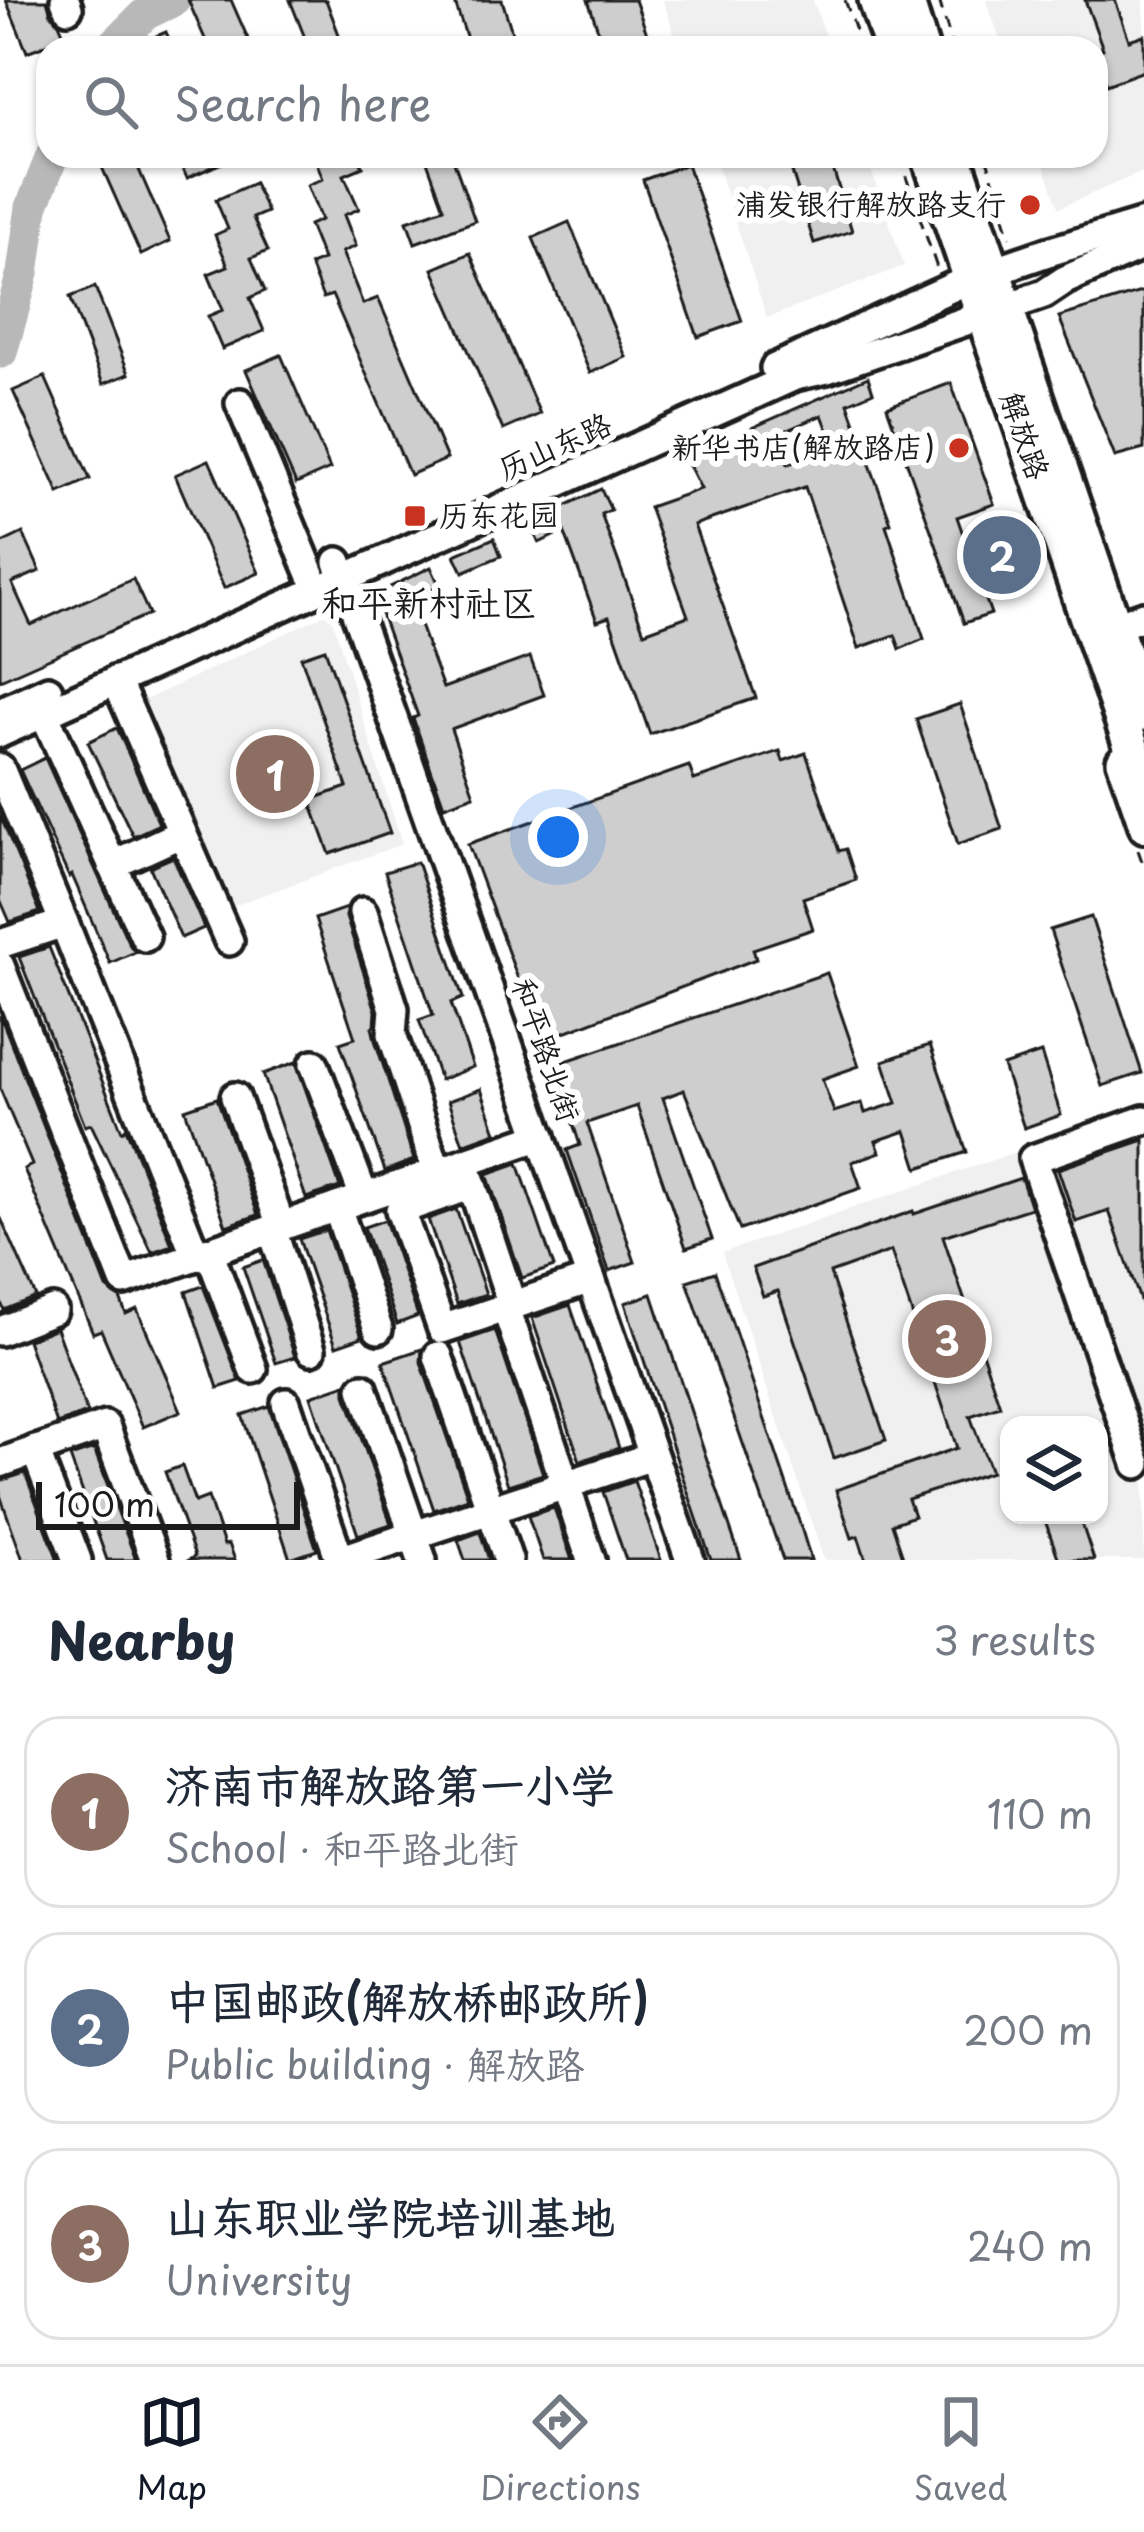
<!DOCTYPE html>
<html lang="en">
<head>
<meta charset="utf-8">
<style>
	body { margin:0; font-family:"Playpen Sans","LXGW WenKai TC",sans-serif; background:#f2f2f3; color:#1f2937 }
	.controls { position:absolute; right:36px; bottom:36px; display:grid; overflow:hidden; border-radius:24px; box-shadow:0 3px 9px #0004 }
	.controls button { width:108px; height:108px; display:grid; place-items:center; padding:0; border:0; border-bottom:3px solid #e0e1e3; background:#fff; color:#1f2937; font:60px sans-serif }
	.scale { position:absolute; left:36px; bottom:30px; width:264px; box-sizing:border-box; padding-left:12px; border:6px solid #1c1c1c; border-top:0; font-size:33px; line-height:42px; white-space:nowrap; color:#1c1c1c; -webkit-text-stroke:9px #fff; paint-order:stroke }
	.you { position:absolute; left:558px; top:837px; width:42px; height:42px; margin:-30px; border:9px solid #fff; border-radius:50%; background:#1a73e8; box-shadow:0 0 0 18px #1a73e833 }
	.badge { display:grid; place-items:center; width:78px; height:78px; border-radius:50%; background:#111827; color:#fff; font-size:39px; font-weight:700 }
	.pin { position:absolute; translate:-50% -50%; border:6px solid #fff; box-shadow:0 3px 12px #0006 }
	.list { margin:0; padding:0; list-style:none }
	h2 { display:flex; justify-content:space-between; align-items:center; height:156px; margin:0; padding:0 48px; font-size:51px }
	h2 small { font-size:39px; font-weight:400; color:#747a83 }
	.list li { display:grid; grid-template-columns:78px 1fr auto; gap:36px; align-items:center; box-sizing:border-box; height:192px; margin:0 24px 24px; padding:0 24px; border:3px solid #e0e1e3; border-radius:36px }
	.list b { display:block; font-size:45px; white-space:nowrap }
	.list p { margin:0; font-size:39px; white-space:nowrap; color:#747a83 }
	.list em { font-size:39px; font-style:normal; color:#747a83 }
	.icon { flex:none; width:66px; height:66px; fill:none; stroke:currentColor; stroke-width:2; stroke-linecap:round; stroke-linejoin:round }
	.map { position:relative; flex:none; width:1144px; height:1560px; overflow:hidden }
	.search { position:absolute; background:#fff; box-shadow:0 3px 9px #0004; left:36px; right:36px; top:36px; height:132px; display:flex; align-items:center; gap:30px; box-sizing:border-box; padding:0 42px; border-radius:36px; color:#747a83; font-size:45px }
	.sheet { height:804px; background:#fff }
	nav { display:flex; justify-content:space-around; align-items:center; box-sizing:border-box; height:168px; border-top:3px solid #e0e1e3; background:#fff; font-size:33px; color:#747a83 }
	nav a { display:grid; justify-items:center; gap:6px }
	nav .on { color:#111827 }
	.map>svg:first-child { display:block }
	.built { fill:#f0f0f0; fill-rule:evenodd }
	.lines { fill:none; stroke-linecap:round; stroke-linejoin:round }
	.river { stroke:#b8b8b8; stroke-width:33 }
	.building { fill:#cecece; stroke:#1c1c1c; stroke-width:3; fill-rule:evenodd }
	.minor-casing { stroke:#1c1c1c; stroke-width:36 }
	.major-casing { stroke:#1c1c1c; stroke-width:42 }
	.path { stroke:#1c1c1c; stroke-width:3; stroke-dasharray:12 9; stroke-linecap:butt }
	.minor { stroke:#fff; stroke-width:27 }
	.major { stroke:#fff; stroke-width:33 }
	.poi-dot { fill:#c8321e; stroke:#fff; stroke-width:4.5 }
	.labels { text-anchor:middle; stroke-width:12; stroke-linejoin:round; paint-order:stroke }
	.poi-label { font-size:30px; fill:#1c1c1c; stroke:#fff; text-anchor:end }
	.street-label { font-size:30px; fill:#1c1c1c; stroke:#fff }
	.quarter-label { font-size:36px; fill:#1c1c1c; stroke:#fff }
</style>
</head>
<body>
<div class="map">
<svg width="1144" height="1560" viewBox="0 0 1144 1560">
	<rect width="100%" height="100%" fill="#fff"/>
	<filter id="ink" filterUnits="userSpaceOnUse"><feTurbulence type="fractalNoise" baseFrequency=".00833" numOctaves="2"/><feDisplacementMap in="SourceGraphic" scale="24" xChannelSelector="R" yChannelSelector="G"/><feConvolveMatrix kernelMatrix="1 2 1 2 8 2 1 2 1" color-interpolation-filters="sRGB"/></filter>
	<g filter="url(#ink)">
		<g class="built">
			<polygon points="663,0 813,0 829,48 679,48"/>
			<polygon points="986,0 1144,0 1144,171 1059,208 1041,156 1096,156 1096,48 1003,48"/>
			<polygon points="714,156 866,156 904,266 767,318"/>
			<polygon points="330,612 402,844 230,907 137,704"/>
			<path d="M 1144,1108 L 1144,1560 L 824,1560 L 722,1253 ZM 1009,1425 L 1099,1425 L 1099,1515 L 1009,1515 Z"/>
		</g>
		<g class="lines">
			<g class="river">
				<polyline points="111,48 145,14 174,0"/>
				<polyline points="1,352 23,273 32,207 52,156"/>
			</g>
		</g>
		<g class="building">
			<polygon points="6,0 47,0 51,14 59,23 65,37 27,52"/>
			<polygon points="188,0 231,0 252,48 209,48"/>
			<polygon points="290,0 326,0 344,48 309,48"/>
			<polygon points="454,0 502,0 517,48 470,48"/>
			<polygon points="588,0 635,0 652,48 604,48"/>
			<polygon points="1085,0 1115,0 1129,40 1144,35 1144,71 1106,85 1096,56 1096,52 1103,49"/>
			<polygon points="166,32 173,48 129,48"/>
			<polygon points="97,156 133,156 170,241 141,255"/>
			<polygon points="177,156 238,156 187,178"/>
			<polygon points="314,156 358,156 363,167 344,175 359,209 344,215 356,246 342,252 363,304 378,298 447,459 410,475 332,295 323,298 310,265 323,260 309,225 321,220 307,185 323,179"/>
			<polygon points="425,156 452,156 475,221 415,243 407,221 444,208"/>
			<polygon points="787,156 829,156 852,231 814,243"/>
			<polygon points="687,164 742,321 698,337 643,180"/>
			<polygon points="254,183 267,212 253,218 268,251 251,258 265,291 250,298 264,331 222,349 208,316 223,310 208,274 228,266 215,235 228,229 216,200"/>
			<polygon points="569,222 626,357 590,373 533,238"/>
			<polygon points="470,253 540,414 503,430 433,269"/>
			<polygon points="95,287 129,374 103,384 70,297"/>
			<polygon points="1144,291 1144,449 1115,457 1059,317"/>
			<polygon points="281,355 330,469 296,484 246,370"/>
			<polygon points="45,377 90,479 59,493 13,391"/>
			<path d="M 868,377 L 873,392 L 848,403 L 891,523 L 886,525 L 924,639 L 900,649 L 895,635 L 859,648 L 805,487 L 694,525 L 756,698 L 650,734 L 609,617 L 597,621 L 564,531 L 539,543 L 529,523 L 601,489 L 611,510 L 601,514 L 644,632 L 688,616 L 649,507 L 701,489 L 685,457 ZM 822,415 L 835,448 L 788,464 L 778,434 Z"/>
			<polygon points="951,383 994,504 957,517 991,614 964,623 887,407"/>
			<polygon points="209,460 259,573 224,588 175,475"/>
			<polygon points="23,533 40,571 12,583 31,625 133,579 149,614 0,680 0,544"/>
			<polygon points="494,538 501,556 463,572 455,555"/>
			<polygon points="431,567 439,585 410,598 443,688 530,657 544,695 451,729 474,795 444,806 413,718 418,716 380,611 372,596"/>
			<polygon points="325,649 390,833 330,854 310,800 347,787 301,657"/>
			<polygon points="960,704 1002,829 958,844 916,719"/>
			<polygon points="117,728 159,824 133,836 88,742"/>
			<polygon points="780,751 783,761 806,753 839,851 846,849 856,880 803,898 813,929 753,949 756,959 541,1041 468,844 689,766 694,780"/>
			<polygon points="45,758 129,944 135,952 110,963 72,875 69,877 20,770"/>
			<polygon points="0,815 40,912 10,922 0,899"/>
			<polygon points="173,857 204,928 181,938 150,867"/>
			<polygon points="417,862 463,998 451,1003 473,1067 440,1080 419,1020 433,1015 385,872"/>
			<polygon points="346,908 346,917 376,1011 375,1026 372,1027 375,1040 414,1160 385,1171 340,1043 355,1038 315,919"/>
			<polygon points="1091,917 1142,1073 1102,1086 1050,930"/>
			<polygon points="49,947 122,1131 126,1128 172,1245 152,1252 91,1124 85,1126 19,957"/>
			<polygon points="827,973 859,1066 822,1079 834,1112 862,1103 865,1113 897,1103 883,1061 930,1045 967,1152 918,1168 906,1131 876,1141 880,1152 852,1162 861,1188 740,1230 684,1090 663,1098 712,1239 686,1248 637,1106 587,1123 635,1262 609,1271 567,1150 580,1145 554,1065"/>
			<polygon points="0,1015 107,1288 120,1298 126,1314 137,1309 181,1411 143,1427 101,1330 93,1333 24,1169 32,1165 0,1089"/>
			<polygon points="1041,1053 1061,1115 1024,1128 1003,1066"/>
			<polygon points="296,1062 340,1187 306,1198 263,1074"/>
			<polygon points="481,1089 496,1132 463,1144 448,1101"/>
			<polygon points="217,1098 258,1215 226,1226 185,1109"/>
			<polygon points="1144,1140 1144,1306 1142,1306 1109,1211 1076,1222 1058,1169"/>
			<polygon points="518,1163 554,1267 522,1278 487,1174"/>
			<polygon points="1021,1178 1031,1208 943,1236 1000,1406 970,1416 991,1472 908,1499 914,1516 892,1524 904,1560 866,1560 858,1536 852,1538 836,1490 957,1448 891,1251 830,1273 886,1440 834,1458 778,1291 763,1296 753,1268 913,1211 914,1214"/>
			<polygon points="456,1209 486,1294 457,1304 428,1219"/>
			<polygon points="0,1216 36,1297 4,1310 0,1300"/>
			<polygon points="385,1220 418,1316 397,1324 364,1227"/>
			<polygon points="326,1230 362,1337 336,1346 299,1239"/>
			<polygon points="263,1260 295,1357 276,1363 243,1267"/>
			<polygon points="715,1272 801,1527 811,1560 783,1560 687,1281"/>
			<polygon points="203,1286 240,1381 218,1388 186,1292"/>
			<polygon points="652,1294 702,1445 741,1560 711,1560 679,1466 625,1303"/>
			<polygon points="570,1305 619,1448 580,1461 532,1318"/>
			<polygon points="56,1328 87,1413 57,1424 27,1340"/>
			<polygon points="495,1330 543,1474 508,1485 460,1342"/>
			<polygon points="422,1349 421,1362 468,1498 434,1510 383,1362"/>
			<polygon points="346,1384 346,1394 391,1524 358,1535 311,1396"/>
			<polygon points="269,1406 317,1550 290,1559 242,1415"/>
			<polygon points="94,1449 136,1560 107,1560 70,1457"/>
			<polygon points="182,1466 195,1502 208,1497 224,1545 229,1544 235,1560 189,1560 195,1556 165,1472"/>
			<polygon points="25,1473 58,1560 23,1560 0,1495 0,1481"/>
			<polygon points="634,1481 661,1560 626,1560 603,1492"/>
			<polygon points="554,1508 572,1560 543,1560 528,1516"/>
			<polygon points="1043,1515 1079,1515 1094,1560 1059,1560"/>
			<polygon points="480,1532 489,1560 465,1560 458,1540"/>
		</g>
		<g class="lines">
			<g class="minor-casing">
				<g id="minor">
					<polyline points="65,0 68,8"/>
					<polyline points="775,368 970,279 1048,252 1144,223"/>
					<polyline points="240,403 311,574"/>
					<polyline points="338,562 690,1560"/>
					<polyline points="1127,622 1144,616"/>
					<polyline points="116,680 229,941"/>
					<polyline points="0,712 48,690"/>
					<polyline points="44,713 145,937"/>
					<polyline points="0,733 795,376 827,369 1044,294 1065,280 1144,245"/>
					<polyline points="1121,761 1144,828"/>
					<polyline points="0,768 64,923 0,944"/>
					<polyline points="112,865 182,833"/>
					<polyline points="363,912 394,1009 392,1034 437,1172"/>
					<polyline points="64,923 196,1256"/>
					<polyline points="0,966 124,1281 541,1136"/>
					<polyline points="314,1064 364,1197"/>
					<polyline points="235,1097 281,1226"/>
					<polyline points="466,1167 512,1305"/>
					<polyline points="472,1185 400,1210 442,1329 591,1279"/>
					<polyline points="337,1207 378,1329"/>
					<polyline points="272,1229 311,1350"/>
					<polyline points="209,1251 253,1369"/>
					<polyline points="506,1308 591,1560"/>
					<polyline points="0,1331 53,1310"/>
					<polyline points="438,1356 508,1560"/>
					<polyline points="363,1388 422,1560"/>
					<polyline points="286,1403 340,1560"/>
					<polyline points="35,1450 77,1560"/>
					<polyline points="0,1463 105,1426 155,1560"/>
					<polyline points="1137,1464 1033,1159 1144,1120"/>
					<polyline points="339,1560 653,1456"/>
				</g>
			</g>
			<g class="major-casing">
				<g id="major">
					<polyline points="876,0 892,48"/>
					<polyline points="906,0 921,48"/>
					<polyline points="929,156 1144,784"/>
					<polyline points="954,156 1144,713"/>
				</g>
			</g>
			<g class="path">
				<polyline points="845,0 862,48"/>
				<polyline points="939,0 953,48"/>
				<polyline points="899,156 937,268"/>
				<polyline points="986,156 1010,237"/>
				<polyline points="1138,850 1144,867"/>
			</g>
			<use href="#minor" class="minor"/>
			<use href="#major" class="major"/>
		</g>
	</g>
	<g class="poi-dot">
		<circle cx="1030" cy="205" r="12"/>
		<circle cx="959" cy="448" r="12"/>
		<rect x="403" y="504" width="24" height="24" rx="6"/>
	</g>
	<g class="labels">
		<g class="poi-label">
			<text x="1006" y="215">浦发银行解放路支行</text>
			<text x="935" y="458">新华书店(解放路店)</text>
			<text x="439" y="526" text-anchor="start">历东花园</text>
		</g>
		<g class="street-label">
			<text transform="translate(1024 436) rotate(71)" y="10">解放路</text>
			<text transform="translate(555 447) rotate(-24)" y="10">历山东路</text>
			<text transform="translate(545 1050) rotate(71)" y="10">和平路北街</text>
		</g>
		<g class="quarter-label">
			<text x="429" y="616">和平新村社区</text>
		</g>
	</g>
</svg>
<div class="controls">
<button><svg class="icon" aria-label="layers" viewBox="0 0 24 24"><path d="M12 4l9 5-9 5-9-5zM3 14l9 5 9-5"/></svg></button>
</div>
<div class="scale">100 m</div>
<div class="you"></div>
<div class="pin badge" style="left:275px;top:774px;background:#8d6e63">1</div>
<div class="pin badge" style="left:1002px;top:555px;background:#5c6f8a">2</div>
<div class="pin badge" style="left:947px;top:1339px;background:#8d6e63">3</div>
<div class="search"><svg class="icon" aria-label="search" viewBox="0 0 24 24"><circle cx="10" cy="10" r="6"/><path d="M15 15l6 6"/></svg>Search here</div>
</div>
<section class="sheet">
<h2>Nearby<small>3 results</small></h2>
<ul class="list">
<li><span class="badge" style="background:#8d6e63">1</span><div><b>济南市解放路第一小学</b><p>School · 和平路北街</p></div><em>110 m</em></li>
<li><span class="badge" style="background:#5c6f8a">2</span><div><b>中国邮政(解放桥邮政所)</b><p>Public building · 解放路</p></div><em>200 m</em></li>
<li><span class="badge" style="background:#8d6e63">3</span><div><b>山东职业学院培训基地</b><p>University</p></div><em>240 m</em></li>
</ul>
</section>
<nav>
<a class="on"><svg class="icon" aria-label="map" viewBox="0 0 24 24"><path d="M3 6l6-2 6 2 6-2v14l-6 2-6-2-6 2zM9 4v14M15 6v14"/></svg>Map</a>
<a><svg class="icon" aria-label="directions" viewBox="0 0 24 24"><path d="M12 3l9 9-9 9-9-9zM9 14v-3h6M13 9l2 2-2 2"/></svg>Directions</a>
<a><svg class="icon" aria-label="saved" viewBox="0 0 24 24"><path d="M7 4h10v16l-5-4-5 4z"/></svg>Saved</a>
</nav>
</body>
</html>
